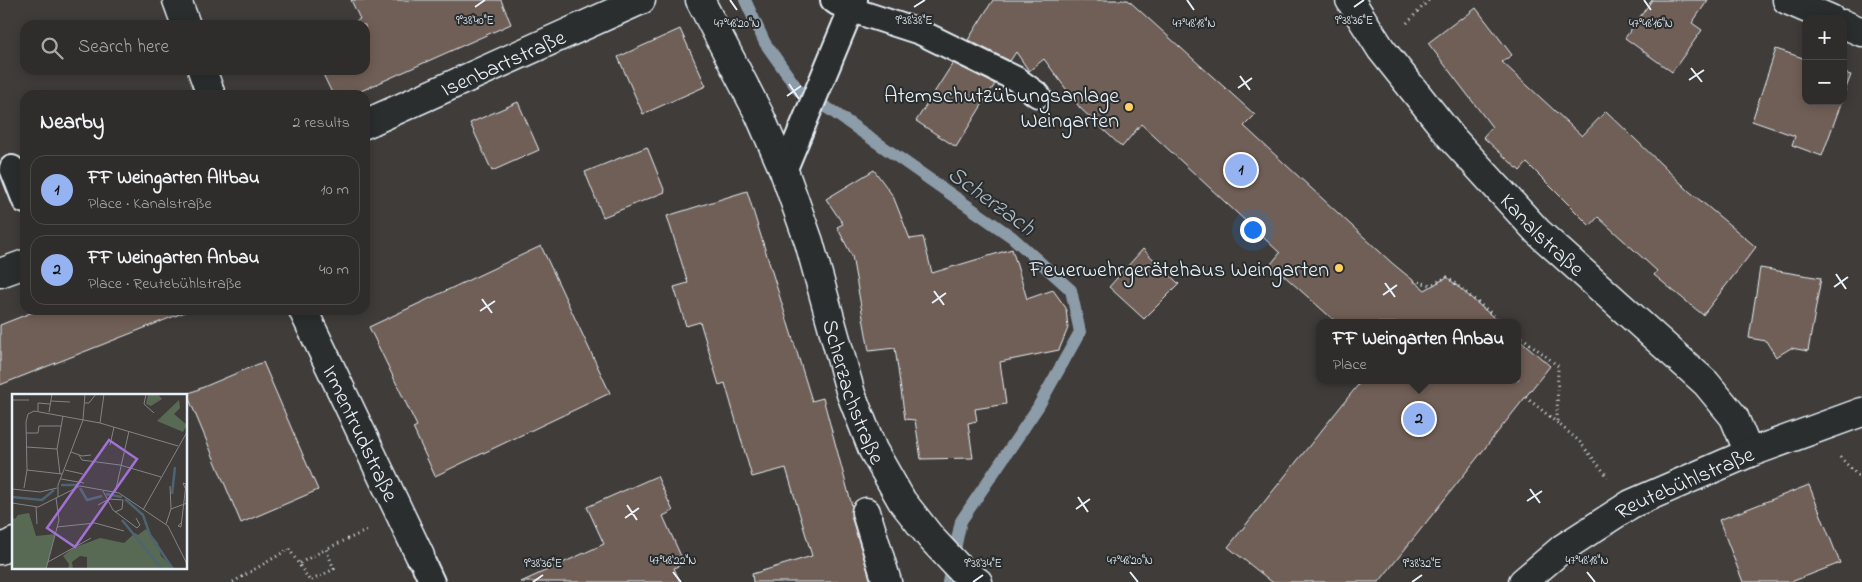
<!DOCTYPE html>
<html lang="en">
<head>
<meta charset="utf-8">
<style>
	body { margin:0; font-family:"Indie Flower",sans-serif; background:#373534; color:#f1f3f6 }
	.controls { position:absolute; right:15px; top:15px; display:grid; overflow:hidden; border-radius:10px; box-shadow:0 2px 12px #0003 }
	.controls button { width:45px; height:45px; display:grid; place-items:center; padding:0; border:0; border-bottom:1px solid #4a4948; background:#2f2d2c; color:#f1f3f6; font:25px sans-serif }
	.you { position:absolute; left:1252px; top:229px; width:18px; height:18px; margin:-12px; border:4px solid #fff; border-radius:50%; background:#1a73e8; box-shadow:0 0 0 8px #1a73e833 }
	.badge { display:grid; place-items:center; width:32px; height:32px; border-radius:50%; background:#95b2f1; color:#111; font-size:16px; font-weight:700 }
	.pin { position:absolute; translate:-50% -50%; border:2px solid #fff; box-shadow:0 1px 5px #0006 }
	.popup { position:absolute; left:1316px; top:319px; width:205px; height:65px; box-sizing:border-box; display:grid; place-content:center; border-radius:10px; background:#2f2d2c; filter:drop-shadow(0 1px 4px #0005); font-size:16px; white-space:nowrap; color:#a7a8a9 }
	.popup b { font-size:19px; color:#f1f3f6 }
	.popup::after { content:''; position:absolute; left:50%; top:100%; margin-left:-10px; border:10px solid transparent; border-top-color:#2f2d2c }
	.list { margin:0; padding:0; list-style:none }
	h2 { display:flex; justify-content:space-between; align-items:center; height:65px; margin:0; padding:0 20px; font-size:21px }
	h2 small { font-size:16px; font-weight:400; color:#a7a8a9 }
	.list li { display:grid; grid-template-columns:32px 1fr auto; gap:15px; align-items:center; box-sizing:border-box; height:70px; margin:0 10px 10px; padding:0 10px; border:1px solid #4a4948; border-radius:15px }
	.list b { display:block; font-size:19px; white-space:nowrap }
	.list p { margin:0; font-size:16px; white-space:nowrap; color:#a7a8a9 }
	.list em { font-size:16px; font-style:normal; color:#a7a8a9 }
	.icon { flex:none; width:28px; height:28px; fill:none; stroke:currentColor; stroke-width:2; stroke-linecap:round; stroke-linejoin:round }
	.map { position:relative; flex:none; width:1862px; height:582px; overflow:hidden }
	.search { position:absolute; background:#2f2d2c; box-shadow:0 2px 12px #0003; left:20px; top:20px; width:350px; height:55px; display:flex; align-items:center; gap:12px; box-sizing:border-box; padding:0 18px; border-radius:15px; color:#a7a8a9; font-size:19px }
	.panel { position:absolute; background:#2f2d2c; box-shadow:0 2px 12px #0003; left:20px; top:90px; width:350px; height:225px; border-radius:15px }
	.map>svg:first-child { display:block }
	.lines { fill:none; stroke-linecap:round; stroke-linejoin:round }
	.stream { stroke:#8c9ca8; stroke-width:12 }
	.building { fill:#6f5f57; stroke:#e8f1f8 }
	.service-casing { stroke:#e8f1f8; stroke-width:28 }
	.pedestrian-casing { stroke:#e8f1f8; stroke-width:31 }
	.minor-casing { stroke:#e8f1f8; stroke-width:31 }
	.path { stroke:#e8f1f8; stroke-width:3; stroke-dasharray:1 4; stroke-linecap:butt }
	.service { stroke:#2a2d2e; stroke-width:24 }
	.pedestrian { stroke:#2a2d2e; stroke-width:28 }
	.minor { stroke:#2a2d2e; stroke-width:28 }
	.ticks { fill:none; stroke:#e8f1f8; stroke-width:2 }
	.poi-dot { fill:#ffd166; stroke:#2a2d2e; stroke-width:2 }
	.labels { text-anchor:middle; stroke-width:4; stroke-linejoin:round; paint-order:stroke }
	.street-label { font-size:22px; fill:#e8f1f8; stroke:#2a2d2e }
	.poi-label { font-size:22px; fill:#e8f1f8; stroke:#2a2d2e; text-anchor:end }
	.water-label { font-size:24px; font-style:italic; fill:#aab9c2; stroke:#2a2d2e }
	.inset-river { fill:none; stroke:#4e6472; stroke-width:2.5 }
	.inset-road { fill:none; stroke:#838486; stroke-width:1 }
	.view { fill:#a171d3; fill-opacity:0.15; stroke:#a171d3; stroke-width:2.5 }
	.inset-edge { fill:none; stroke:#e8f1f8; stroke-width:2.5 }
	.ticks-label { font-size:12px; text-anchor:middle; fill:#e8f1f8; stroke:#2a2d2e; stroke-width:4; stroke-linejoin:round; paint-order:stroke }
</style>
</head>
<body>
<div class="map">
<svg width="1862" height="582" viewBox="0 0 1862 582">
	<rect width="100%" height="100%" fill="#3f3c3a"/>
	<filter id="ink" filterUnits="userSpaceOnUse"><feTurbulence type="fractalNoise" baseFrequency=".02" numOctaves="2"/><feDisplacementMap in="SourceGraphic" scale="10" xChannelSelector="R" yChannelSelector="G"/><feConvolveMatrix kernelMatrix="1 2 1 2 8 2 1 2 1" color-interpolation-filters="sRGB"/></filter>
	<g filter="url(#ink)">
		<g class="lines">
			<polyline class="stream" points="745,0 765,43 799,91 832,111 1012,237 1071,290 1080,332 1038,407 961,521 948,582"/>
		</g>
		<g class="building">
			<polygon points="351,0 501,0 511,24 352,95 333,95 321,70 365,70 365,25 348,25 360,19"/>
			<polygon points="993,0 1128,0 1255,115 1244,126 1392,263 1425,290 1447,277 1500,323 1337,323 1271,264 1280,253 1141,124 1122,147 1080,108 1044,59 1029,71 1016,52 1010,61 968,40"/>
			<polygon points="1652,0 1708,0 1692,23 1702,30 1672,72 1625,38"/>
			<polygon points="1476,8 1512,55 1502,62 1582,136 1606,111 1689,191 1756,247 1703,315 1654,275 1657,271 1598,217 1590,226 1527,163 1520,171 1483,137 1492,127 1428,43 1461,18 1462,19"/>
			<polygon points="680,29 706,86 643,114 618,57"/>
			<polygon points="1776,49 1806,59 1806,101 1842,101 1822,156 1792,145 1795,136 1752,121"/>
			<polygon points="953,63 995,84 956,147 916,121"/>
			<polygon points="1843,73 1851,75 1843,96"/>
			<polygon points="518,102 539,150 492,171 470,123"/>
			<polygon points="647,147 665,192 603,217 585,172"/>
			<polygon points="874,170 893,196 910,239 923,237 932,273 1012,249 1027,299 1053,290 1066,308 1068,328 1059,350 1000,362 1006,404 975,409 977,421 968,423 973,458 921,459 915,420 905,419 895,348 869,351 852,256 837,227 843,224 826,199"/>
			<polygon points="747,191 812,401 823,398 852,506 851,516 871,582 753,582 752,574 812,556 786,468 752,477 725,383 719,385 700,322 686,326 674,287 688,283 667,216"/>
			<polygon points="541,246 610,393 435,476 413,428 417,426 369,327"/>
			<polygon points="1143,249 1179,284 1144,319 1109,287"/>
			<polygon points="1760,268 1821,278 1808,351 1791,348 1776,357 1766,341 1749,338"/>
			<polygon points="38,310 185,310 185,312 0,385 0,325"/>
			<polygon points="1518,338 1550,366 1379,582 1272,582 1228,547 1362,380 1518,380"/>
			<polygon points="263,362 318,490 241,523 187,394"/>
			<polygon points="657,476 673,511 663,516 684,563 674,568 680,582 521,582 604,544 587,507"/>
			<polygon points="1809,485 1840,563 1791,582 1743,582 1719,520"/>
		</g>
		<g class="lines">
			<g class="service-casing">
				<g id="service">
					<polyline points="833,0 837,3 852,10 920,32 1016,79 1038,95"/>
					<polyline points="12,168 25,201"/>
					<polyline points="784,171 855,0"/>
					<polyline points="420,556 432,582"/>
				</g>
			</g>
			<g class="pedestrian-casing">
				<polyline id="pedestrian" points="866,512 887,582"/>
			</g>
			<g class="minor-casing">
				<g id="minor">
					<polyline points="177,0 186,25"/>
					<path id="s1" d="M 700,0 L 759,114 L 784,171 L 809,242 L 851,394 L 873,450 L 902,501 L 932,539 L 960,569 L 978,582"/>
					<path id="s2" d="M 1350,0 L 1381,49 L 1451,137 L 1538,232 L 1706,383 L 1734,417 L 1749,453"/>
					<polyline points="1787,0 1831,19"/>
					<polyline points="1843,24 1862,32"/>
					<polyline points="202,70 211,95"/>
					<path id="s3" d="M 365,124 L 641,0"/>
					<polyline points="0,273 25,264"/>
					<path id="s4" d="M 303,310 L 420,556"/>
					<polyline points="0,550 14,542"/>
					<path id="s5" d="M 1523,582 L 1563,548 L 1631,504 L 1749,453 L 1862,412"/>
				</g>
			</g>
			<g class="path">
				<polyline points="1407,23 1429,0"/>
				<polyline points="1414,281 1431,285 1447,277 1503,323"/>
				<polyline points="1518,334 1558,366 1557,422"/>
				<polyline points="1526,397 1579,441 1608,477"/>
				<polyline points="1840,457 1862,480"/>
				<polyline points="300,563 326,549"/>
				<polyline points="233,582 289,549 310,581 334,569 326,549 368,530"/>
			</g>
			<use href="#service" class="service"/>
			<use href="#pedestrian" class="pedestrian"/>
			<use href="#minor" class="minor"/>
		</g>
	</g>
	<path class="ticks" d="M 730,0 L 737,10M 1187,0 L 1194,10M 1644,0 L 1651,10M 475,7 L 485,0M 914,7 L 925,0M 1354,7 L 1364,0M 1691,68 L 1702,82M 1240,76 L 1250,90M 1689,80 L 1704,70M 789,84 L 799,99M 1238,88 L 1252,78M 787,96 L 801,86M 1836,274 L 1846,289M 1385,283 L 1395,297M 1834,287 L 1848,277M 934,291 L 944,305M 1383,295 L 1397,285M 482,299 L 492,313M 932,303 L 946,293M 480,311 L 495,301M 1530,489 L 1540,503M 1078,497 L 1088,512M 1527,501 L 1542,491M 627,505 L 637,520M 1076,509 L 1090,499M 625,518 L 639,508M 673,572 L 681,582M 1130,572 L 1138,582M 1587,572 L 1595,582M 533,582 L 543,575M 973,582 L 983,575M 1412,582 L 1422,575"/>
	<g class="poi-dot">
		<circle cx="1129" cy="107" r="5"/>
		<circle cx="1339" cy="268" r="5"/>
	</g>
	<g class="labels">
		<g class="street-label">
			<text dy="8" stroke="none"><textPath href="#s3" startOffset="151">Isenbartstraße</textPath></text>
			<text dy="8" stroke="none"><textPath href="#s2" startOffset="304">Kanalstraße</textPath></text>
			<text dy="8" stroke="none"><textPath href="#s1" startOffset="422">Scherzachstraße</textPath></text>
			<text dy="8" stroke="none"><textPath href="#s4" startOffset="136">Irmentrudstraße</textPath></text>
			<text dy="8" stroke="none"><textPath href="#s5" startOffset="191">Reutebühlstraße</textPath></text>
		</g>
		<g class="poi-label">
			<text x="1119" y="102">Atemschutzübungsanlage<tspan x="1119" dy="25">Weingarten</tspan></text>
			<text x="1329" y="276">Feuerwehrgerätehaus Weingarten</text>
		</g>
		<g class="water-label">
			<text transform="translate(992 200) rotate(36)" y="8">Scherzach</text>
		</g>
	</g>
	<g transform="translate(12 394)">
		<rect width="175" height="175" fill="#3f3c3a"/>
		<path d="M 136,0 L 146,0 L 150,5 L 139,12 L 134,10 ZM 167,6 L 168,14 L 162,20 L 175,31 L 171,38 L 145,27 ZM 17,119 L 24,142 L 43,140 L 34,175 L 0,175 L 0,123 L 3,125 L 6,121 ZM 134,135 L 146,149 L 149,162 L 163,175 L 75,175 L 75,163 L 68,162 L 60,168 L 61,175 L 56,175 L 57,170 L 51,162 L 61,154 L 88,144 L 112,149 L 123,139 L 126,141 Z" fill="#586a54"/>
		<path class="inset-river" d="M 49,91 L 66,91M 68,94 L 75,106 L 90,102M 94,100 L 110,103M 160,100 L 163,73M 0,103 L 30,106 L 42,96M 113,105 L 131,121 L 138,141 L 161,175M 110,126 L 150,175"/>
		<path class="inset-road" d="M 134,0 L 132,10 L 142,19M 0,6 L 17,6M 39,7 L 58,8M 73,9 L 77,9 L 84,0M 26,17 L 26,9 L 38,10M 37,18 L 40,0M 88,29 L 92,0M 14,39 L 26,39 L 27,32 L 49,32M 98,51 L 102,33M 14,53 L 45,55M 59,58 L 70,62 L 79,61M 67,61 L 70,66 L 108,71 L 149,83M 15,76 L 50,80M 53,76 L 71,80M 48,80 L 45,55 L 51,22M 49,85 L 72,89M 158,92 L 159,115M 12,94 L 15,76 L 14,28 L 16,20 L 22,17 L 88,29 L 166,52M 0,95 L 28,98 L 45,94M 91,97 L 101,116 L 125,134 L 128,131 L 124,124M 103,99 L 117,37M 46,103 L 46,91 L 71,26 L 73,0M 0,109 L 26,113 L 68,92 L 107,99 L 156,132 L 175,170M 86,111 L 97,105 L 111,106 L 110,115 L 103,118M 24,113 L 25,130M 131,116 L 175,38M 170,128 L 166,132 L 169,133 L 174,90 L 171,89 L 173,94M 154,130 L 159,115 L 175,109M 45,133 L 83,129 L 112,137M 36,168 L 79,144M 34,175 L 47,126 L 44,104"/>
		<path class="view" d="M 97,46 L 125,65 L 63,153 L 35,134 Z"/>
		<rect width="175" height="175" class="inset-edge"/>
	</g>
	<g class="ticks-label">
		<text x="475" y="24">9°38'40"E</text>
		<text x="914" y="24">9°38'38"E</text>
		<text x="1354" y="24">9°38'36"E</text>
		<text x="737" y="27">47°48'20"N</text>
		<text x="1194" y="27">47°48'18"N</text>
		<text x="1651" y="27">47°48'16"N</text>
		<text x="673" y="564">47°48'22"N</text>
		<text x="1130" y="564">47°48'20"N</text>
		<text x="1587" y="564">47°48'18"N</text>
		<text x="543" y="567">9°38'36"E</text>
		<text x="983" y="567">9°38'34"E</text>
		<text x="1422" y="567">9°38'32"E</text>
	</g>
</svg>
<div class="controls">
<button>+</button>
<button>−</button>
</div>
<div class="you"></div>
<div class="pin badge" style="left:1241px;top:170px">1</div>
<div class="pin badge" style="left:1419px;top:419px">2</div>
<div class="popup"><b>FF Weingarten Anbau</b>Place</div>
<div class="search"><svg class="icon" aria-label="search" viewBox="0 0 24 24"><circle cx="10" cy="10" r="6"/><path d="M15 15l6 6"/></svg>Search here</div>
<section class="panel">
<h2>Nearby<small>2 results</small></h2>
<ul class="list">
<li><span class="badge">1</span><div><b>FF Weingarten Altbau</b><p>Place · Kanalstraße</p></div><em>10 m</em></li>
<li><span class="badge">2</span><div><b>FF Weingarten Anbau</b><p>Place · Reutebühlstraße</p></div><em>40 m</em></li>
</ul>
</section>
</div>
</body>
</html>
